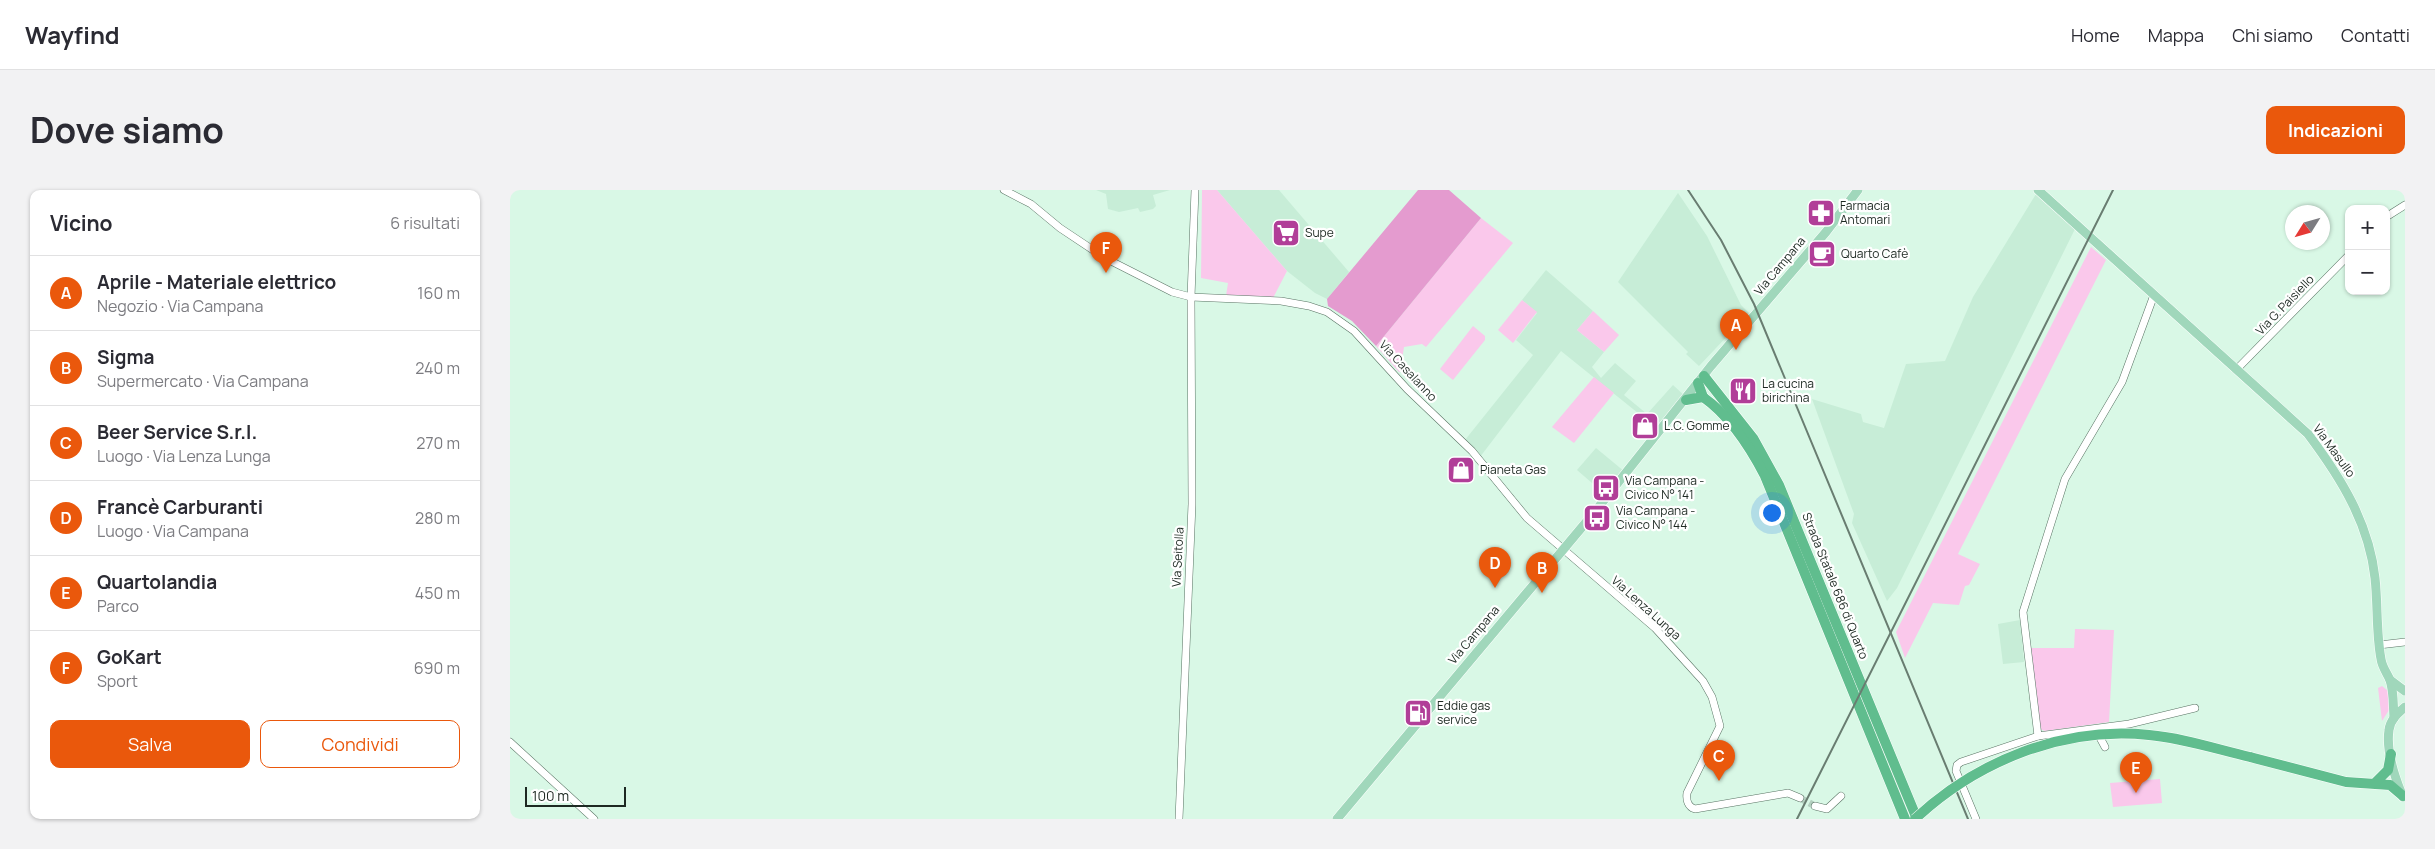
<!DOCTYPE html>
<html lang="it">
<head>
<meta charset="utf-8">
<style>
	body { margin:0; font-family:Manrope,sans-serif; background:#f2f2f3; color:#2b2b33 }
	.controls { position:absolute; right:15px; top:15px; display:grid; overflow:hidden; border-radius:10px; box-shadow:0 1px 4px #0004 }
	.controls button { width:45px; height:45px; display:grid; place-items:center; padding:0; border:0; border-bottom:1px solid #e1e1e2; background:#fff; color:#2b2b33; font:25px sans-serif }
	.compass { position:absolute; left:1775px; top:15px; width:45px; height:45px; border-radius:50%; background:#fff; box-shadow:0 1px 4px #0004; rotate:233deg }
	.scale { position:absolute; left:15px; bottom:12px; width:101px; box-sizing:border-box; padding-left:5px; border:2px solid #1d2922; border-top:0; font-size:14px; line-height:18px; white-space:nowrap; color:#1d2922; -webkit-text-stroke:4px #fff; paint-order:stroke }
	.you { position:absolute; left:1261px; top:322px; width:18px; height:18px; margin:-12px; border:4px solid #fff; border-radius:50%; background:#1a73e8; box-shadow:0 0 0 8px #1a73e833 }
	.badge { display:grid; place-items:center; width:32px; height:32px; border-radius:50%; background:#ea580c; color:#fff; font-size:16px; font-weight:700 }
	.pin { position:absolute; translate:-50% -41px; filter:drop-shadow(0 1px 2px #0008) }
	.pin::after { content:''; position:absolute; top:26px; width:18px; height:15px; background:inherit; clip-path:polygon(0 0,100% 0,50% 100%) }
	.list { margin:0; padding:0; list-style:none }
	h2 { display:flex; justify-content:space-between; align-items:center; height:65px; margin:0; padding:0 20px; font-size:21px }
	h2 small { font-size:16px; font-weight:400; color:#7c7c81 }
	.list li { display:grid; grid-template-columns:32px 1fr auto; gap:15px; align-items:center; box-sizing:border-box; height:75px; padding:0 20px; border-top:1px solid #e1e1e2 }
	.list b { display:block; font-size:19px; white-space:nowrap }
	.list p { margin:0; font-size:16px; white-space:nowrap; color:#7c7c81 }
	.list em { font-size:16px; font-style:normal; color:#7c7c81 }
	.actions { display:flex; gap:10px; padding:15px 20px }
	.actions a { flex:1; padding:11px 0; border:1px solid #ea580c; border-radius:10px; text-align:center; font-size:18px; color:#ea580c }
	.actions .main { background:#ea580c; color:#fff }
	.map { position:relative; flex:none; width:1895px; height:629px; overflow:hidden; border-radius:10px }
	header { display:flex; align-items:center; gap:30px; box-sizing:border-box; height:70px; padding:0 25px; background:#fff; border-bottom:1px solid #e1e1e2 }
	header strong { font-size:24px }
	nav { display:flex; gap:28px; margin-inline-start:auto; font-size:18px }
	.intro { display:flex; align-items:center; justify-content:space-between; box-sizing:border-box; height:120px; padding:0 30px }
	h1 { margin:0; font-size:35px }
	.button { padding:12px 22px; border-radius:10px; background:#ea580c; color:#fff; font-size:18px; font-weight:700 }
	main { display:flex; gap:30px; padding:0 30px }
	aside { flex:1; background:#fff; border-radius:10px; box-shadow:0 1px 4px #0004 }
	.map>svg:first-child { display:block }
	.built { fill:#c7edd7 }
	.green { fill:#fac8eb }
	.forest { fill:#e49bcf }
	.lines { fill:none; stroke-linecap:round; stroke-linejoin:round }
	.minor-tunnel { stroke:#b3cfbf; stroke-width:7; stroke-dasharray:7 3.5; stroke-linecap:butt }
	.minor-casing { stroke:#587363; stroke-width:8 }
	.major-casing { stroke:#fff; stroke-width:10 }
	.highway-casing { stroke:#fff; stroke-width:11 }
	.minor { stroke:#fff; stroke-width:7 }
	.major { stroke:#a0d7bb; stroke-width:9 }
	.highway { stroke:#60bd8e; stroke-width:10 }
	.rail { stroke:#697d71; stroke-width:2 }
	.highway-bridge-casing { stroke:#fff; stroke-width:11; stroke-linecap:butt }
	.highway-bridge { stroke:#60bd8e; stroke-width:10 }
	.labels { text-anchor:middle; stroke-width:4.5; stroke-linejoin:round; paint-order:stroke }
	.poi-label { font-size:12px; fill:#1d2922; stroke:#fff; text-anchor:start }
	.street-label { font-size:12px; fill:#1d2922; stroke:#fff }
</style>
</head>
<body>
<header>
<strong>Wayfind</strong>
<nav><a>Home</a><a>Mappa</a><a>Chi siamo</a><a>Contatti</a></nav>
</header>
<div class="intro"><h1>Dove siamo</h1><a class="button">Indicazioni</a></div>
<main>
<aside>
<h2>Vicino<small>6 risultati</small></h2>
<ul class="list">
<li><span class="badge">A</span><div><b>Aprile - Materiale elettrico</b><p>Negozio · Via Campana</p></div><em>160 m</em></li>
<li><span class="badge">B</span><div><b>Sigma</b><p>Supermercato · Via Campana</p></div><em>240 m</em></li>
<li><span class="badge">C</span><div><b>Beer Service S.r.l.</b><p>Luogo · Via Lenza Lunga</p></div><em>270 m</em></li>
<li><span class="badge">D</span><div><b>Francè Carburanti</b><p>Luogo · Via Campana</p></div><em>280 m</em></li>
<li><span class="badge">E</span><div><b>Quartolandia</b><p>Parco</p></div><em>450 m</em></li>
<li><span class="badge">F</span><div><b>GoKart</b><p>Sport</p></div><em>690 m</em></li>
</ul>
<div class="actions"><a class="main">Salva</a><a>Condividi</a></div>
</aside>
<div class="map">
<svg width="1895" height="629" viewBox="0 0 1895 629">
	<rect width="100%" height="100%" fill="#d9f8e6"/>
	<g class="built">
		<polygon points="586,0 660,0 643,5 646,16 643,19 630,22 628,18 609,22 598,19 596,4"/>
		<polygon points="707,0 769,0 839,82 817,109 805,103 777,81"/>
		<polygon points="1168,3 1197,46 1231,115 1239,123 1189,176 1176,164 1178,162 1108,92"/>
		<polygon points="1526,4 1565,39 1387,398 1377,411 1342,333 1344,324 1302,209 1351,224 1353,232 1374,238 1396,174 1435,171 1463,107"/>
		<polygon points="1036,80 1083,121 1067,140 1094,162 1082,177 1091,188 1105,173 1126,191 1114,205 1137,224 1163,195 1176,207 1149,240 1051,161 970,267 955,250 1023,165 1006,150 1027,123 1012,110"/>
		<polygon points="1086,258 1115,282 1096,305 1067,280"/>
		<polygon points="1510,430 1514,472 1493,474 1488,434"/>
	</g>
	<g class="green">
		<polygon points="692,0 707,0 777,81 763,108 716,106 718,93 691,88"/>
		<polygon points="971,28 1003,53 916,157 912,154 894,157 892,170 898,176 893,182 889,182 866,156"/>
		<polygon points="1581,57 1596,70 1448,364 1470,374 1459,395 1455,396 1449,415 1423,413 1395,468 1386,442"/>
		<polygon points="1012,110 1027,122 1003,153 988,140"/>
		<polygon points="1083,121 1109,145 1094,162 1067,140"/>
		<polygon points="963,136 975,146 975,150 943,190 930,179"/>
		<polygon points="1084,187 1104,203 1064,253 1042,237"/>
		<polygon points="1565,439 1604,440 1599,532 1535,541 1530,539 1520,458 1564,458"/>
		<polygon points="1872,496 1878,501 1881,517 1872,531 1868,498"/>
		<polygon points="1650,589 1652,613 1603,617 1600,593"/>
	</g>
	<polygon class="forest" points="908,0 939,0 971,28 866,156 842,131 818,116 817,109"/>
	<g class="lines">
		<polyline class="minor-tunnel" points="1290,608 1305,616"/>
		<g class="minor-casing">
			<g id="minor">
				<path d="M 494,0 L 521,14 L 550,38 L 595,68 L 662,102 L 681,107 L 771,111 L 799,116 L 817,122 L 844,141 L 897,199 L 962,261 L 1017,328 L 1145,438 L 1193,491 L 1202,507 L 1210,536 L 1177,603 C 1176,610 1178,617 1185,619 L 1278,603 L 1290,608"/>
				<polyline points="1876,27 1895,15"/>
				<polyline points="1726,180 1839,65"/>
				<polyline points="1869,455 1895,452"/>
				<polyline points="1587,542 1595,557"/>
				<polyline points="1528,546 1513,422 1555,289 1612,192 1644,105"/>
				<polyline points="0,552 84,629"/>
				<polyline points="1305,616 1317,619 1331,606"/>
				<polyline points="669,629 682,314 681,107 685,0"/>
				<polyline points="1466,629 1446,581 1447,575 1451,572 1528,546 1619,534 1685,518"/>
			</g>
		</g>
		<g class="major-casing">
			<g id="major">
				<path d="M 1528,0 L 1798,244 C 1831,288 1859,333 1865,388 C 1868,415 1866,443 1871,469 C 1872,477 1877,483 1880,490 C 1884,502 1883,515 1884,528"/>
				<polyline points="1880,490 1895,501"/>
				<path d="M 1893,607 C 1885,588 1876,560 1879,540 C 1880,530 1888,523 1895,517"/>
				<polyline points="827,629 1083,324 1201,176 1316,42 1348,0"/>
			</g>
		</g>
		<g class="highway-casing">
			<g id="highway">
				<polyline points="1194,186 1243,248 1269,295 1407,629"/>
				<polyline points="1188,193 1193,207"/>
				<path d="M 1193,207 C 1220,226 1240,257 1255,286 L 1395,629"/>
				<polyline points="1176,210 1193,207"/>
				<polyline points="1740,567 1836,592 1880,595 1893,606"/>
				<polyline points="1866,592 1878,580 1881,564"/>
			</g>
		</g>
		<use href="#minor" class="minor"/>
		<use href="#major" class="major"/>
		<use href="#highway" class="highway"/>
		<g class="rail">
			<polyline points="1178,0 1211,50 1244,114 1458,629"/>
			<polyline points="1287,629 1603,0"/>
		</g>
		<g class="highway-bridge-casing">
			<path id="highway-bridge" d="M 1405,629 C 1467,571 1553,536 1639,545 C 1673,548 1706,559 1740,567"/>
		</g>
		<use href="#highway-bridge" class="highway-bridge"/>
	</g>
	<defs>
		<g id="pharmacy-square" transform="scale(1.4375)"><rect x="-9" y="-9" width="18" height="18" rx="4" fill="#b13e98" stroke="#fff"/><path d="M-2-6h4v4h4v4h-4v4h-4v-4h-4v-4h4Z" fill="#fff"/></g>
		<g id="supermarket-square" transform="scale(1.4375)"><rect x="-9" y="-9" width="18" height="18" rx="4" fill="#b13e98" stroke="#fff"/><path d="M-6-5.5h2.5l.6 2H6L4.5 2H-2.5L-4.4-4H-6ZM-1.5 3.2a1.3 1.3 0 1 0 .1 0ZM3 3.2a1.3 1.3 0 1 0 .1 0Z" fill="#fff"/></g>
		<g id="cafe-square" transform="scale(1.4375)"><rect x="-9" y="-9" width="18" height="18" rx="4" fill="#b13e98" stroke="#fff"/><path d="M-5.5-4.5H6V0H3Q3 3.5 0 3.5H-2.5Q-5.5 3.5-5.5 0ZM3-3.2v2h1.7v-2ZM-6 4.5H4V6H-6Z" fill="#fff"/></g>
		<g id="restaurant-square" transform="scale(1.4375)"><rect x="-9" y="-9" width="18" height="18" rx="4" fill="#b13e98" stroke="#fff"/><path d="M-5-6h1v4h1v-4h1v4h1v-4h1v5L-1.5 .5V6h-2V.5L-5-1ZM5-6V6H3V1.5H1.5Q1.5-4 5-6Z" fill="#fff"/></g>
		<g id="shop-square" transform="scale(1.4375)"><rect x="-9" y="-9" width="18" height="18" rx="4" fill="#b13e98" stroke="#fff"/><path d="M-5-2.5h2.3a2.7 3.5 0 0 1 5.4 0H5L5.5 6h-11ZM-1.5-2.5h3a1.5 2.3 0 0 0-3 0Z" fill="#fff"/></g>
		<g id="bus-square" transform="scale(1.4375)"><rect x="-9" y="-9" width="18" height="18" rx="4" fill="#b13e98" stroke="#fff"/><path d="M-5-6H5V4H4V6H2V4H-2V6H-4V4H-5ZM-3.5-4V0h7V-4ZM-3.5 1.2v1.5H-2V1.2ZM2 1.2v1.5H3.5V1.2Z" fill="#fff"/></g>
		<g id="fuel-square" transform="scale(1.4375)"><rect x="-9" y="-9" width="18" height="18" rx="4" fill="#b13e98" stroke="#fff"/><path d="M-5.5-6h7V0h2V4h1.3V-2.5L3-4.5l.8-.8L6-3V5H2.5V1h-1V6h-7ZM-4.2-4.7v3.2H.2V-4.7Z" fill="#fff"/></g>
	</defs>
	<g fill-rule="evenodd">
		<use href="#pharmacy-square" x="1311" y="23"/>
		<use href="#supermarket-square" x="776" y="43"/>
		<use href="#cafe-square" x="1312" y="64"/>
		<use href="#restaurant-square" x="1233" y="201"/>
		<use href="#shop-square" x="1135" y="236"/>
		<use href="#shop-square" x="951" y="280"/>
		<use href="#bus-square" x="1096" y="298"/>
		<use href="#bus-square" x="1087" y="328"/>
		<use href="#fuel-square" x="908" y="523"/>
	</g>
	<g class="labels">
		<g class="poi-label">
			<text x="1330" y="20">Farmacia<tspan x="1330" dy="14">Antomari</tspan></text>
			<text x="795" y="47">Supe</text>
			<text x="1331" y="68">Quarto Cafè</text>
			<text x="1252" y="198">La cucina<tspan x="1252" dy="14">birichina</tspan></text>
			<text x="1154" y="240">L.C. Gomme</text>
			<text x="970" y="284">Pianeta Gas</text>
			<text x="1115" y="295">Via Campana -<tspan x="1115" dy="14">Civico N° 141</tspan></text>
			<text x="1106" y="325">Via Campana -<tspan x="1106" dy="14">Civico N° 144</tspan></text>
			<text x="927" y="520">Eddie gas<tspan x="927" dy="14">service</tspan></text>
		</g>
		<g class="street-label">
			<text transform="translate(1270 76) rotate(-50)" y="4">Via Campana</text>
			<text transform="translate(1775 115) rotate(-46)" y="4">Via G. Paisiello</text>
			<text transform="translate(898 181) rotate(47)" y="4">Via Casalanno</text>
			<text transform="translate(1824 261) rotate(54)" y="4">Via Masullo</text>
			<text transform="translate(668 367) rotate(-87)" y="4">Via Seitolla</text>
			<text transform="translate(1325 396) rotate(68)" y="4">Strada Statale 686 di Quarto</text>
			<text transform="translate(1136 418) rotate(42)" y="4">Via Lenza Lunga</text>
			<text transform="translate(964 445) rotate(-50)" y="4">Via Campana</text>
		</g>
	</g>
</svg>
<div class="controls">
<button>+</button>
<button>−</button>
</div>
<svg class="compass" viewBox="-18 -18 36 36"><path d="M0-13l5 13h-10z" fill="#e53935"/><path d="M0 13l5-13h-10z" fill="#7c7c81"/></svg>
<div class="scale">100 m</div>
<div class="you"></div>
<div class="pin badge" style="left:1226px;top:160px">A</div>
<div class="pin badge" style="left:1032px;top:403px">B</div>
<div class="pin badge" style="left:1209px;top:591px">C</div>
<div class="pin badge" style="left:985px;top:398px">D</div>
<div class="pin badge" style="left:1626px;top:603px">E</div>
<div class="pin badge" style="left:596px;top:83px">F</div>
</div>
</main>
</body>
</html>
